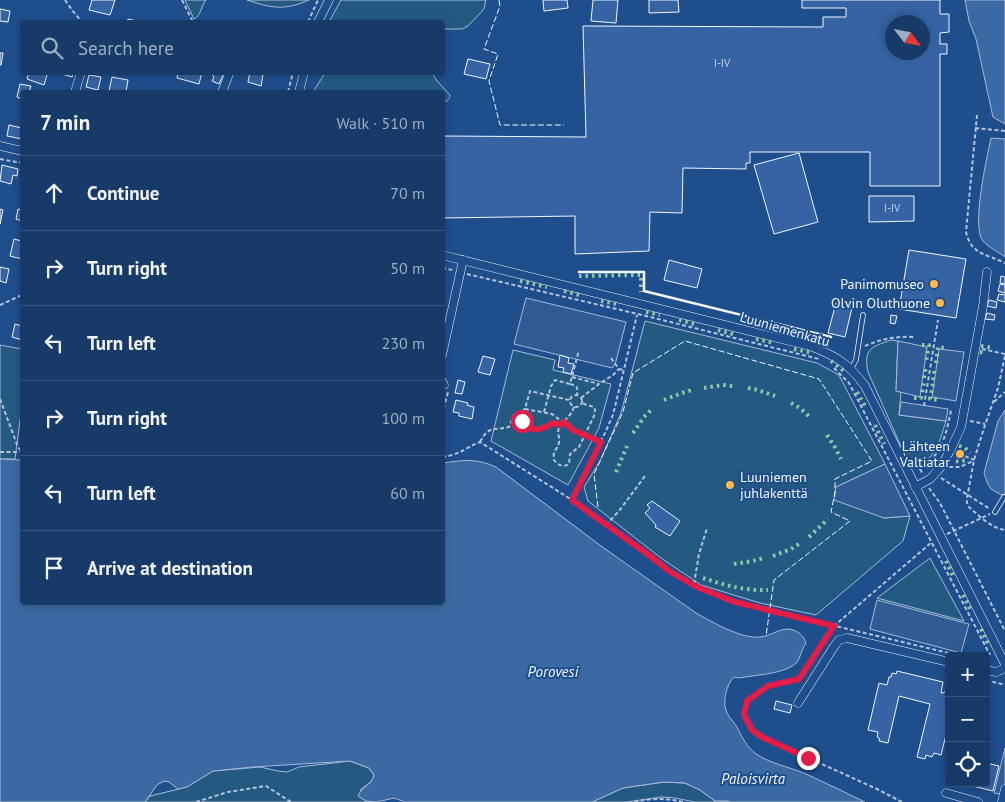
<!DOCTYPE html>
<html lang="en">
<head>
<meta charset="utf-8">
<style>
	body { margin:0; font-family:"PT Sans",sans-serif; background:#244571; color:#f1f3f6 }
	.controls { position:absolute; right:15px; bottom:15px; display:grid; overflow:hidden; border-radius:5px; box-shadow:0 2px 8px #0003 }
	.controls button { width:45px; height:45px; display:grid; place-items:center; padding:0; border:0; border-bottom:1px solid #36547d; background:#173a69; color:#f1f3f6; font:25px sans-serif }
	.compass { position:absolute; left:885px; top:15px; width:45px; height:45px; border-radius:50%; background:#173a69; box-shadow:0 2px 8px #0003; rotate:122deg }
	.stop { position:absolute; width:15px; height:15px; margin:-11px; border:4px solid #e11d48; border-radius:50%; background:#fff }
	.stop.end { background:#e11d48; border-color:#fff; box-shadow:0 1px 5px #0008 }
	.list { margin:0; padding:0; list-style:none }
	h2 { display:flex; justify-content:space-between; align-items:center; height:65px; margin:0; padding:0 20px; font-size:21px }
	h2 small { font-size:16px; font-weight:400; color:#9eadc0 }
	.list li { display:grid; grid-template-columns:32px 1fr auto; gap:15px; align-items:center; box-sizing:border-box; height:75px; padding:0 20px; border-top:1px solid #36547d }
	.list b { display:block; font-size:19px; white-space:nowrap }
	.list em { font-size:16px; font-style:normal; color:#9eadc0 }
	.icon { flex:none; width:28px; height:28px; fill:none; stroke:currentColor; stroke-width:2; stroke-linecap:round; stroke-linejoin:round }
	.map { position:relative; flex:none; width:1005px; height:802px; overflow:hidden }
	.search { position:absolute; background:#173a69; box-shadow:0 2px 8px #0003; left:20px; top:20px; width:425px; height:55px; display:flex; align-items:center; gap:12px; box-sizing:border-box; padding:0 18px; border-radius:5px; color:#9eadc0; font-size:19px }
	.panel { position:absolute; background:#173a69; box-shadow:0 2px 8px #0003; left:20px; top:90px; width:425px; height:515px; border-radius:5px }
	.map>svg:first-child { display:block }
	.green { fill:#245a82; stroke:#a8bbd7 }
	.parking { fill:#305b95; stroke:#a8bbd7 }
	.water { fill:#3b69a3; stroke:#a8bbd7 }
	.building { fill:#3563a3; stroke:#f2f6ff; fill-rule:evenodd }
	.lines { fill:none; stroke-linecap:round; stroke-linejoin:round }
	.lane-casing { stroke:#f2f6ff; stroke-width:5.5 }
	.street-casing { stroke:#f2f6ff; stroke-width:9 }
	.path { stroke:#b3c4dc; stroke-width:2; stroke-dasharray:4 2.5; stroke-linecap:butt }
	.lane { stroke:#1f4e8c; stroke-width:4 }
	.street { stroke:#1f4e8c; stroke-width:8 }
	.hedge { stroke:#97c8a6; stroke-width:4; stroke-dasharray:2.5 4; stroke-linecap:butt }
	.fence { stroke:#f2f6ff; stroke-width:1; stroke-dasharray:6 2.5; stroke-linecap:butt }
	.wall { stroke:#f2f6ff; stroke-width:2.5 }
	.route { stroke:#e11d48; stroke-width:6 }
	.poi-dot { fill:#ffb74d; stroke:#1f4e8c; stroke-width:2 }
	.labels { text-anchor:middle; stroke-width:4; stroke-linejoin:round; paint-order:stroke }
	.number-label { font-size:11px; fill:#c3d1e8 }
	.poi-label { font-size:14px; fill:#f2f6ff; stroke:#1f4e8c; text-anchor:end }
	.street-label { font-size:14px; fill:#f2f6ff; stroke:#1f4e8c }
	.water-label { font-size:15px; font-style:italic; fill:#f2f6ff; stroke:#1f4e8c }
</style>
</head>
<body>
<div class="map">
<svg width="1005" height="802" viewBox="0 0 1005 802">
	<rect width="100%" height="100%" fill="#1f4e8c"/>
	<g class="green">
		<path d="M 185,0 L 206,0 C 201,6 201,16 194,19 Z"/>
		<path d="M 247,0 L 309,0 C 284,11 271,8 247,0 Z"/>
		<polygon points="341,0 486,0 484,9 468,26 462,29 443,29 442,22 329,22"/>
		<path d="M 432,73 L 437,81 L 450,95 C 450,99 447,101 443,103 L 442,92 L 313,92 L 325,73 Z"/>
		<polygon points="645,321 817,363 839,375 885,464 836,487 884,518 910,516 903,541 816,615 760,603 701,585 661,558 588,501 584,487 600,461 621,413"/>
		<path d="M 891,340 L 898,341 L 896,390 L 901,392 L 899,415 L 946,421 C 938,446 936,459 911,469 L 868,372 C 863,348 872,347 891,340 Z"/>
		<polygon points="0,345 22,349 22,405 15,459 0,459"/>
		<polygon points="513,350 555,360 553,370 611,384 599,428 568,485 491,441"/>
		<polygon points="930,558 964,621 877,598"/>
		<polygon points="350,761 369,768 374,775 372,781 360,790 366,801 370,802 145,802 150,796 187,787 213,771 260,767 278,771 287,772 299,767"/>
		<polygon points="664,782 685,783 700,790 715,801 727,801 731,802 695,802 675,798 662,797 626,802 592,802 623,788"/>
	</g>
	<g class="parking">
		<polygon points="526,298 626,322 615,365 612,368 514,344"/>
		<polygon points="898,341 927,347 920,397 896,391"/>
		<polygon points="939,349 964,352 956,401 932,397"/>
		<polygon points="901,402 948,409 946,421 899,415"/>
		<polygon points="885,464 910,516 884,518 834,500 836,487"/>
		<polygon points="877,600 969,624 961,653 870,629"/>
		<polygon points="1005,748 1005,795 994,793"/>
	</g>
	<g class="water">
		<polygon points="965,0 1005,0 1005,124 993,117 976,39 969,21"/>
		<path d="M 991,138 L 1005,139 L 1005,257 C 998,252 988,247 983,241 C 971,227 987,157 991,138 Z"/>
		<polygon points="1005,410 1005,497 991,489 987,482 984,473 998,421"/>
		<path d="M 0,459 L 22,460 L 22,602 L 442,602 L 443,463 C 464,460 476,458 496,467 L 601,546 L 696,613 C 712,622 741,639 760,637 C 772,636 782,626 793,630 C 800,632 804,637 806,643 C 802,649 800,658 797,662 C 787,674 754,675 739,678 L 734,677 C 726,685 722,703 727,713 C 730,719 735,723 738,729 C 743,739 747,747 756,754 C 771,764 790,767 806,774 C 826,783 846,793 865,802 L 731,802 L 727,801 L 715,801 L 700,790 L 685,783 L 664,782 L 623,788 L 592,802 L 405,802 L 394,798 L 377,802 L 366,801 L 358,796 C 362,785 371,787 374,775 L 369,768 L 350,761 L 253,767 L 213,771 L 187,787 L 178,789 L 169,782 L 164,781 L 157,785 L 145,802 L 0,802 Z"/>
	</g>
	<g class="building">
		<polygon points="92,0 115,0 110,15 89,10"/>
		<polygon points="543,0 567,0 568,8 544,11"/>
		<polygon points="593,0 618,0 616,23 591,21"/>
		<polygon points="649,0 678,0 679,12 649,13"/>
		<path d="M 802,0 L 940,0 L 940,14 L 949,14 L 949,32 L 940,33 L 940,44 L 947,44 L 947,54 L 940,54 L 940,186 L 870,186 L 870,152 L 750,152 L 750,163 L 746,163 L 746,169 L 683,168 L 682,213 L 650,212 L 649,251 L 575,254 L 575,216 L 442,218 L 442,136 L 586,137 L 583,26 L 823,27 L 823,17 L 846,17 L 846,8 L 802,8 ZM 892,22 L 922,22 L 922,52 L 892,52 Z"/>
		<polygon points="0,9 10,11 8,22 0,21"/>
		<polygon points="128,19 142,22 127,22"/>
		<polygon points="0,53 3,53 1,65 0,65"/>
		<polygon points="468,59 490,64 486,79 464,74"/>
		<polygon points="29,72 48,72 44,85 27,79"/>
		<polygon points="62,72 74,72 72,77 62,74"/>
		<polygon points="178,72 202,72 199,84 177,78"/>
		<polygon points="210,72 221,72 223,75 219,84 212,81 214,77"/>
		<polygon points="250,72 263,75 261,86 248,82"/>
		<polygon points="89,75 101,77 98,90 86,87"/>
		<polygon points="112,77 128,80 126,92 109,91"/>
		<polygon points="20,84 31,86 29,92 22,92 22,99 17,97"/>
		<polygon points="9,125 22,128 22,139 7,136"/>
		<polygon points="799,153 818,222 774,234 754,165"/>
		<polygon points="2,165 18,169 17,176 13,175 11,184 0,181"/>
		<polygon points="869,196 914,196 914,221 869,222"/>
		<polygon points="0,209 3,210 0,224"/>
		<polygon points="18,209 22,210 22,221 16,219"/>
		<polygon points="14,239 22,241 22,259 10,256"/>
		<polygon points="909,250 966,259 956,318 899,309"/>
		<polygon points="669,260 702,269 697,288 664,280"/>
		<polygon points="0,267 9,269 6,283 0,281"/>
		<polygon points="1001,276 1005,277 1005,284 1000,283"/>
		<polygon points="1000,284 1005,285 1005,293 998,291"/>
		<polygon points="999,294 1005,295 1005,302 997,300"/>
		<polygon points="989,300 997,302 996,308 987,306"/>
		<polygon points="836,303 852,308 845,337 828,333"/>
		<polygon points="987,313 995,315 994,320 985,319"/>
		<polygon points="891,315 897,316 895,324 890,323"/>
		<polygon points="15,324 22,326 22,340 12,337"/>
		<polygon points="560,355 569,358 568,363 574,364 571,374 563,372 564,368 558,367"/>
		<polygon points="483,356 495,359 490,375 478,372"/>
		<polygon points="458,380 465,382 462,394 455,393"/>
		<polygon points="456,400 468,403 467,405 474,407 472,419 459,416 459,413 453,412"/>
		<polygon points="652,501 680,521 670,536 655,527 656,525 645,513 650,508 647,505"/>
		<polygon points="897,671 943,682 941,693 943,693 944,692 946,691 948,694 947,699 949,700 949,723 941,755 934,753 932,757 926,755 925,759 917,757 930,704 899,696 888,743 879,741 880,739 877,737 878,732 868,730 879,683 887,685 889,677 891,677 892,673 896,674"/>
		<polygon points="776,701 792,705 790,713 774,709"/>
		<polygon points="986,763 999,766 993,791 960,783 986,783"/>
	</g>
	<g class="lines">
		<g class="lane-casing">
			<g id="lane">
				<polyline points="851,369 856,360 863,315"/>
				<polyline points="995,512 1004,497"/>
			</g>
		</g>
		<g class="street-casing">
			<g id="street">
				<polyline points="318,22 329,0"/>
				<polyline points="75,92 81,72"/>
				<polyline points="222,92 229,74"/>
				<polyline points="299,92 304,72"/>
				<polyline points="0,146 22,151"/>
				<path d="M 442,255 L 810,346 C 836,356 848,363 865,386 L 1005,664"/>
				<polyline points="442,355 463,260"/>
				<polyline points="442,381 444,385"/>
				<polyline points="915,487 930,479 940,468 951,449 961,427 983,306 987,272"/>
				<polyline points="986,670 996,672 1005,668"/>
				<polyline points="798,703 835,645 839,640 847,638 949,662"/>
				<polyline points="946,793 978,802"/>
				<polyline points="1002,802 1005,789"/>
			</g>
		</g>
		<g class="path">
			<polyline points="65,0 72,10 82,22"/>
			<polyline points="182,0 193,22"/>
			<polyline points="308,22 318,0"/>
			<polyline points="288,92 293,72"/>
			<path d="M 977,115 L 966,232 C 971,255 987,254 1005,263"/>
			<polyline points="975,128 1005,131"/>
			<polyline points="0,159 22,163"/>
			<polyline points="442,268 453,270"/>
			<polyline points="467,274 638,314 819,359"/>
			<polyline points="0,305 22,295"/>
			<path d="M 865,346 C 881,339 896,336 914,337"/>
			<polyline points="982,349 1005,354"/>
			<path d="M 1005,356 L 998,388 L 984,428 L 974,460 L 967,498 L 967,503 L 969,507 C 979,516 991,528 1005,530"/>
			<polyline points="611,358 619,369 624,370"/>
			<polyline points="834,368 849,383 990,655"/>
			<polyline points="572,377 599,384"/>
			<path d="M 570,384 C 578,386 578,388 577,395"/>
			<circle cx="576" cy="401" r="6"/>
			<polyline points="581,398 599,384 613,375 619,369"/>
			<polyline points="0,399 18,447 22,452"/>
			<polyline points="569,400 530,391 525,409 552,414 573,430 601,442"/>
			<polyline points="994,402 1005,392"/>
			<polyline points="924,406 938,320"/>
			<path d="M 574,407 C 571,416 565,419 560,426 C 556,432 560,436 559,442 C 558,450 552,450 554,460 C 558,465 563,468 569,464 L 570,454 L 579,447 L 594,416 L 595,410 L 594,407 L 581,403"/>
			<polyline points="544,412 551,386 555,380 570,384 579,350"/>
			<path d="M 517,414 C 523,423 531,434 543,428 C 547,427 551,425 555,423 L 561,425"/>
			<polyline points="442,415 448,392"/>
			<polyline points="970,421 985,424"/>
			<path d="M 480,442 C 489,425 493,431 509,427 L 514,415 L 525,409"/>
			<polyline points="0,452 22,452"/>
			<polyline points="956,455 958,458 964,458 965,455 960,451"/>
			<polyline points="965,456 974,460"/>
			<path d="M 442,457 C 459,455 465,448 480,442 L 572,500 L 653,558 L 669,571 L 697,587 L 735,602 L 961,656"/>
			<polyline points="949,467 960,467 973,461"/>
			<path d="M 919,469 C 941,458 947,432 951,410"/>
			<polyline points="920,469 923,474"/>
			<polyline points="941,478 990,509"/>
			<polyline points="929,488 940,503 1005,631"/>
			<polyline points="572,500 583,475 605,433 613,415 637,315"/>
			<polyline points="606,525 619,511 645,476"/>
			<polyline points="947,534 990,514"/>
			<polyline points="694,584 699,554 707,528"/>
			<polyline points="986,680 1005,685"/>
			<polyline points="196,802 228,792 266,786 291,802"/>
			<path d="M 634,802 C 652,798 665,798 684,802"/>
			<polyline points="902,802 877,789 762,737 752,730 744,715 747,701 768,686 799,679 834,626 932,542"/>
		</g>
		<use href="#lane" class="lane"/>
		<use href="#street" class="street"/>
		<g class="hedge">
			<polyline points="579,276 641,275 641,292"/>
			<polyline points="520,281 547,287"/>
			<polyline points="564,291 583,296"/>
			<polyline points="601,301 616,304"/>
			<polyline points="646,312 660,315"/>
			<polyline points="679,320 698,325"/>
			<polyline points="718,330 736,335"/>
			<polyline points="756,339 775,343"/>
			<polyline points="922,345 929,345 926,362"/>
			<polyline points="981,346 993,348"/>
			<polyline points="794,349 813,353"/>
			<polyline points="980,352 985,353"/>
			<polyline points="831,361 845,372"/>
			<polyline points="936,363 938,347 945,348"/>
			<polyline points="924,378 926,366"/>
			<polyline points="933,380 935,367"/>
			<polyline points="933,384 930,399 938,400"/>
			<polyline points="704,388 723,385 733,386"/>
			<polyline points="748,388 758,390 775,396"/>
			<polyline points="857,392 866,408"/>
			<polyline points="914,398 921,398 924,382"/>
			<polyline points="664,400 682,393 692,390"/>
			<polyline points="791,403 800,408 811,418"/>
			<polyline points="875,425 884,444"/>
			<polyline points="633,433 644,417 651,410"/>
			<polyline points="827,435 836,449 841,459"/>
			<polyline points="959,446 965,448 970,453"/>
			<polyline points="956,461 960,462 965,460"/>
			<polyline points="616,472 627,446"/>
			<polyline points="809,537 828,519"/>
			<polyline points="773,556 791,549 799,544"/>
			<polyline points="946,561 954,578"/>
			<polyline points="734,564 753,561 763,558"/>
			<path d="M 703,578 C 724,585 745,591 768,590"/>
			<polyline points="963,595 972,612"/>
			<polyline points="981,629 989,646"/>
		</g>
		<g class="fence">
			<polyline points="499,0 500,6 484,49 498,54 489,81 500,125 564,125"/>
			<polyline points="598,507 594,474 623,412 633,373 685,341 819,379 872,461 835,479 835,492 831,512 850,521 774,580 766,636"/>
		</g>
		<polyline class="wall" points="579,272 644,272 644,291 831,337"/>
	</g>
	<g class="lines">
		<path class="route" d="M 522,421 C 534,435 540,429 554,423 L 561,425 L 564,422 L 573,430 L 601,442 L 572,500 L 653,558 L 669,571 L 697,587 L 735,602 L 834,626 L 799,679 L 768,686 L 747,701 L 744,715 L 752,730 L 762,737 L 808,758"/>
	</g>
	<g class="poi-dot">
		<circle cx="934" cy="284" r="5"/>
		<circle cx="940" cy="303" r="5"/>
		<circle cx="960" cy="454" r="5"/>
		<circle cx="730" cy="485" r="5"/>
	</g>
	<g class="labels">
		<g class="number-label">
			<text x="722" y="67">I-IV</text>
			<text x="892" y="212">I-IV</text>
		</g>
		<g class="poi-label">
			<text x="924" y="289">Panimomuseo</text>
			<text x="930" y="308">Olvin Oluthuone</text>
			<text x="950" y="451">Lähteen<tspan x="950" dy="16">Valtiatar</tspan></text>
			<text x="740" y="482" text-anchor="start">Luuniemen<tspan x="740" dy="16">juhlakenttä</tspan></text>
		</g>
		<g class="street-label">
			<text transform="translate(785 329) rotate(16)" y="5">Luuniemenkatu</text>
		</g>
		<g class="water-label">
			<text x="553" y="677">Porovesi</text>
			<text x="753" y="784">Paloisvirta</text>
		</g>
	</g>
</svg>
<div class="controls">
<button>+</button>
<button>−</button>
<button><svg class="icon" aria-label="locate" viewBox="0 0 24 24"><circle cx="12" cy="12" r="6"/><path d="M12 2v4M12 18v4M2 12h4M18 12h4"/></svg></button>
</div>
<svg class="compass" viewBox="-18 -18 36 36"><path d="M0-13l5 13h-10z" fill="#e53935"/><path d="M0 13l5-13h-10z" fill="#9eadc0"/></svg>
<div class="stop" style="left:522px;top:421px"></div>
<div class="stop end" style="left:808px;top:758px"></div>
<div class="search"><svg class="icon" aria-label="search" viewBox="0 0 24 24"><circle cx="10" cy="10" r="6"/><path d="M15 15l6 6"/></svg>Search here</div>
<section class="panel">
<h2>7 min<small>Walk · 510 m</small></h2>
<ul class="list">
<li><svg class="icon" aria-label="ahead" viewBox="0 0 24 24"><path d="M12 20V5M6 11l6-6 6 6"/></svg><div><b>Continue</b></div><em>70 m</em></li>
<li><svg class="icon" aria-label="right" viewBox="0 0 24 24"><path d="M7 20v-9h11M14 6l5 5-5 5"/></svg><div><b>Turn right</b></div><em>50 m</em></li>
<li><svg class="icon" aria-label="left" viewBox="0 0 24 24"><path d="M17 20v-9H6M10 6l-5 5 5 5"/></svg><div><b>Turn left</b></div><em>230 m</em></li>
<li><svg class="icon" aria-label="right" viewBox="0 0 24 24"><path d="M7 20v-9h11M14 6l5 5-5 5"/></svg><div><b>Turn right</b></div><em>100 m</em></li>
<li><svg class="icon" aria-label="left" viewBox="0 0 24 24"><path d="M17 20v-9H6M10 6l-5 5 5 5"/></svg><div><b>Turn left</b></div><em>60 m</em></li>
<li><svg class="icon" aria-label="arrive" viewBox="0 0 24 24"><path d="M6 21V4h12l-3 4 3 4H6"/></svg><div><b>Arrive at destination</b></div></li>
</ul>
</section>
</div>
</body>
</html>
